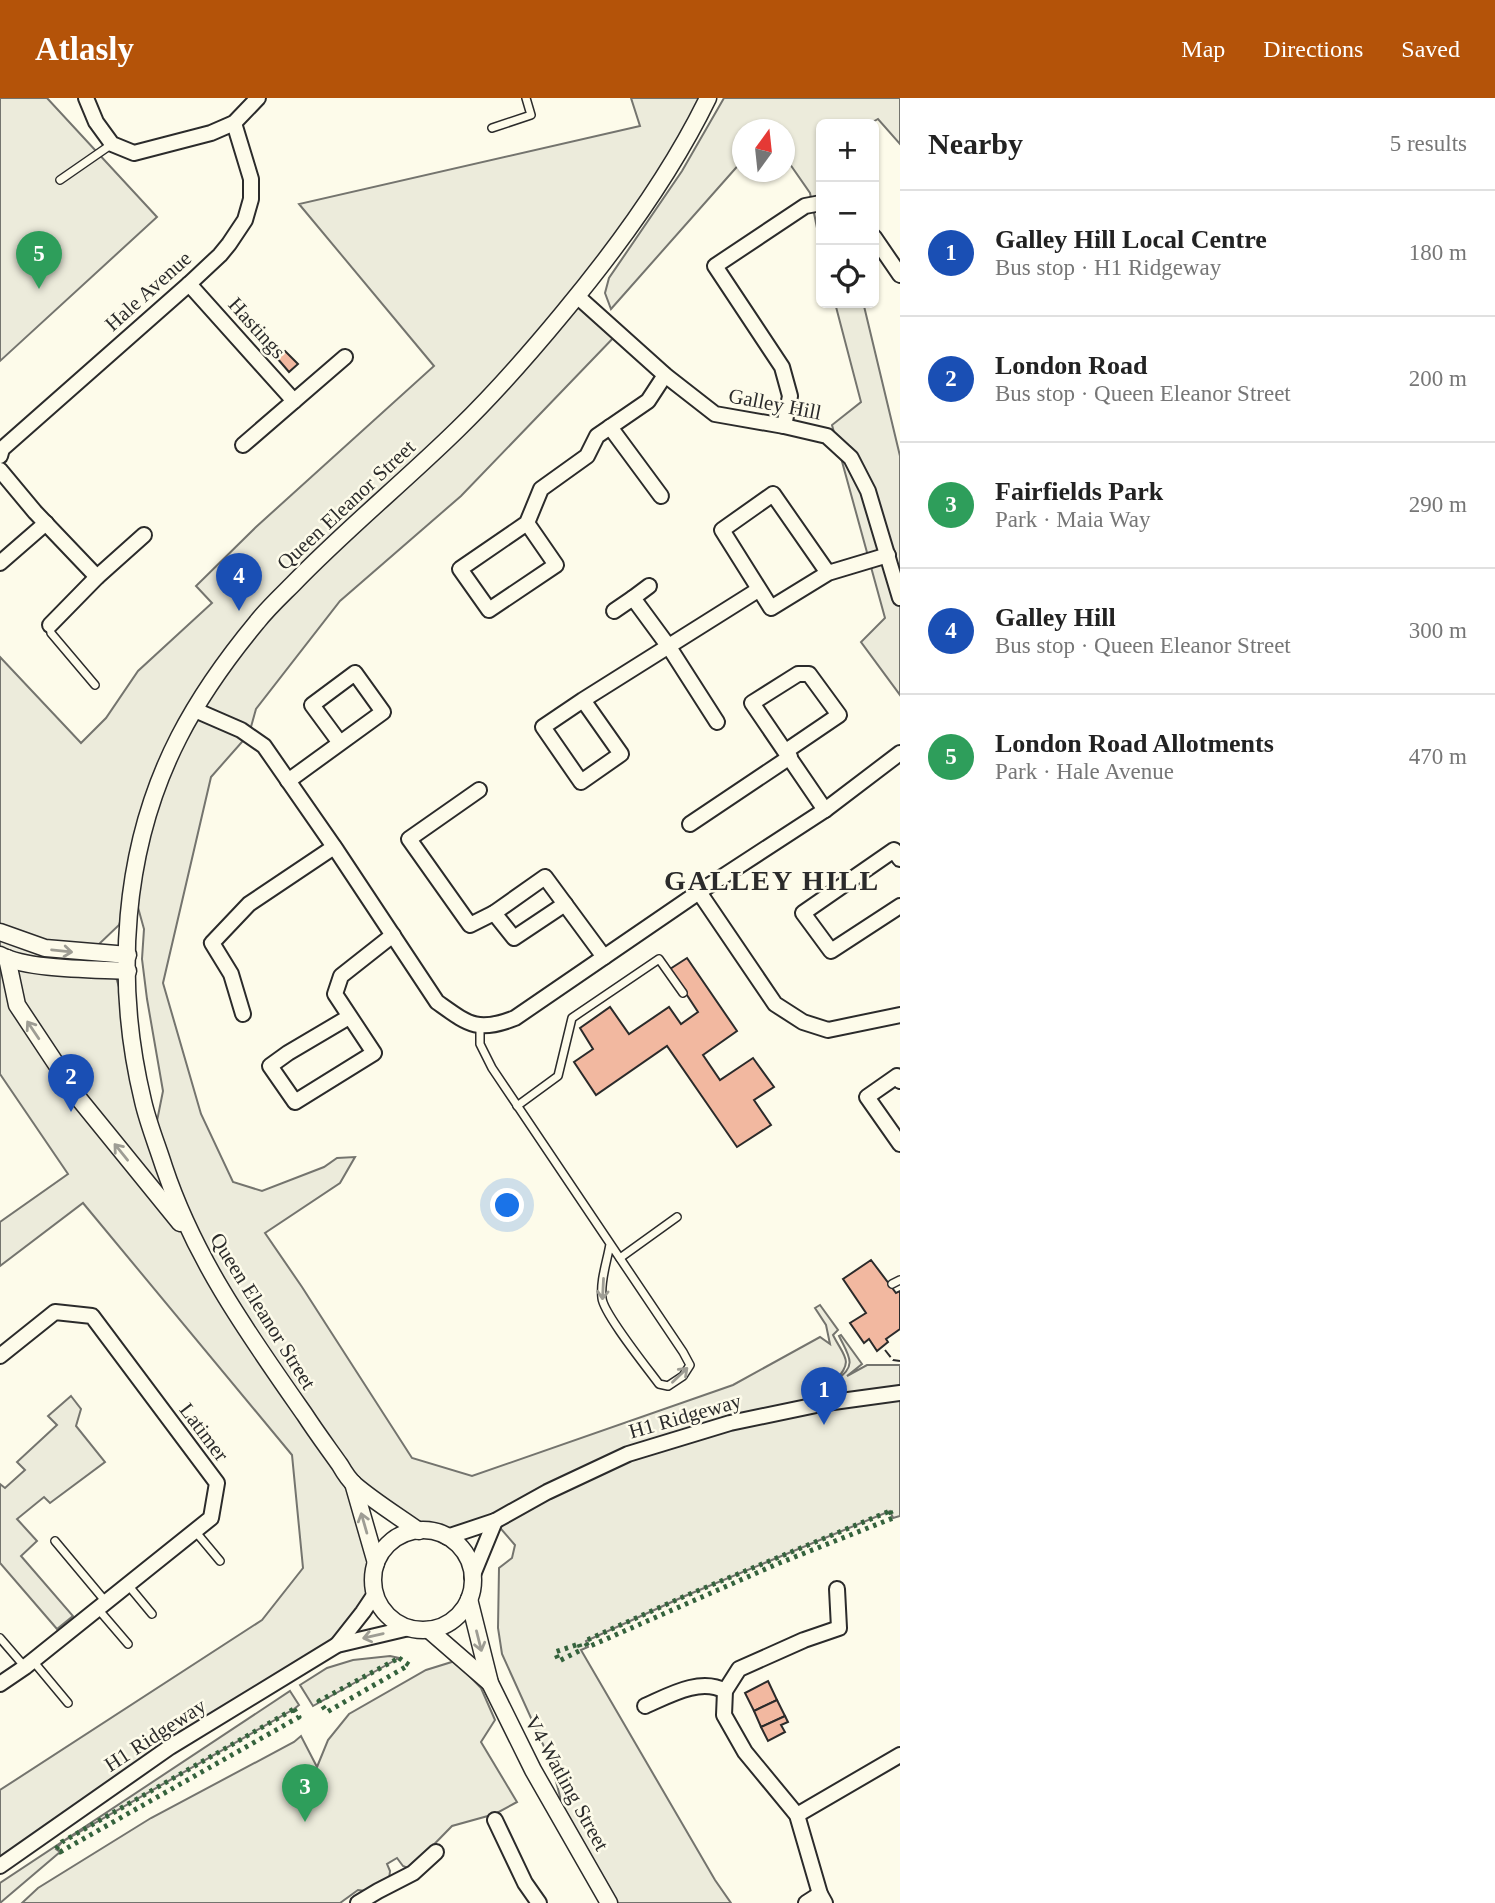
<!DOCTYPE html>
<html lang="en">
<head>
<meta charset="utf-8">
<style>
	body { margin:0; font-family:Georgia,serif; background:#f2f2f2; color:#222 }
	.controls { position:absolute; right:21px; top:21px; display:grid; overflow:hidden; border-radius:10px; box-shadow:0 2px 5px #0004 }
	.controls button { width:63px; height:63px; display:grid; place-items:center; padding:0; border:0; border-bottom:2px solid #e0e0e0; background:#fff; color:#222; font:35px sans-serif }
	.compass { position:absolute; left:732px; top:21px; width:63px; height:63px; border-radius:50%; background:#fff; box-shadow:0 2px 5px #0004; rotate:15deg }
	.you { position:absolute; left:508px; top:1108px; width:24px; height:24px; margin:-18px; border:5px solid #fff; border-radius:50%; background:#1a73e8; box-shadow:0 0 0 10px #1a73e833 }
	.badge { display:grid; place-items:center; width:46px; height:46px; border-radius:50%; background:#b45309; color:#fff; font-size:23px; font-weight:700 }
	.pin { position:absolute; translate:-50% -58px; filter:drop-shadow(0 2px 4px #0008) }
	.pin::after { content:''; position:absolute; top:37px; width:24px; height:21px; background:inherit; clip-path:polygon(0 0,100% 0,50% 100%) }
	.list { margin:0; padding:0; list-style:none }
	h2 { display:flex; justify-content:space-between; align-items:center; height:91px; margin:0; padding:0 28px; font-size:30px }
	h2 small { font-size:23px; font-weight:400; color:#767676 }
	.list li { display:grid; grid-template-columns:46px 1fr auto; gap:21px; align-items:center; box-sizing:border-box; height:126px; padding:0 28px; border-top:2px solid #e0e0e0 }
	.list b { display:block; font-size:26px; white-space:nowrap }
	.list p { margin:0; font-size:23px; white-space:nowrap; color:#767676 }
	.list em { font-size:23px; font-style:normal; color:#767676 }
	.icon { flex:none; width:38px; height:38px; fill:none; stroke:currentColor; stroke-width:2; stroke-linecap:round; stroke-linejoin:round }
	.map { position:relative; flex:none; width:900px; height:1805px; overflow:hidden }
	header { display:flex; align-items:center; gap:42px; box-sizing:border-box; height:98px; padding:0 35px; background:#b45309; color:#fff }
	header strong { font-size:33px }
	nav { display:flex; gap:38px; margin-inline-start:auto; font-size:24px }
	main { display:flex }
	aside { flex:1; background:#fff }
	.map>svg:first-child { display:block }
	.green { fill:#ecebdb; stroke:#74746e; stroke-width:2 }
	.building { fill:#f2b8a0; stroke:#2b2b2b; stroke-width:2 }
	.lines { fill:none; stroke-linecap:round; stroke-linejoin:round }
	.service-casing { stroke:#2b2b2b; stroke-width:10 }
	.minor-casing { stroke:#2b2b2b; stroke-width:18 }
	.tertiary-casing { stroke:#2b2b2b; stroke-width:19 }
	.service { stroke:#fdfbea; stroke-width:7 }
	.minor { stroke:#fdfbea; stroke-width:14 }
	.tertiary { stroke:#fdfbea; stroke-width:16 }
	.hedge { stroke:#34623c; stroke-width:5; stroke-dasharray:3.5 5; stroke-linecap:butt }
	.fence { stroke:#2b2b2b; stroke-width:2; stroke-dasharray:9 3.5; stroke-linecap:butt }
	.oneway { stroke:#9e9d94 }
	.labels { text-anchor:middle; stroke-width:5; stroke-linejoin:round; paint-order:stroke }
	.street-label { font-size:21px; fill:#2b2b2b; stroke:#fdfbea }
	.district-label { font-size:28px; font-weight:bold; letter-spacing:2px; fill:#2b2b2b; stroke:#fdfbea }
</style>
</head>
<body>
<header>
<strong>Atlasly</strong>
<nav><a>Map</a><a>Directions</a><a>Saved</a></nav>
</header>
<main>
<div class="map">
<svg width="900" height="1805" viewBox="0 0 900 1805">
	<rect width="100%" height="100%" fill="#fdfbea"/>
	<g class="green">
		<polygon points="0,0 47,0 157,119 0,263"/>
		<path d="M 631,0 L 708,0 L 577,197 L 618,235 L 461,398 L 340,503 L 256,611 L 249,636 L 211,679 L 163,885 L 201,1016 L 233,1084 L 262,1093 L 324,1069 L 337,1060 L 355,1059 L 340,1085 L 265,1135 L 302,1189 L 412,1360 L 472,1378 L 733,1287 L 820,1239 L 830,1246 L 826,1227 L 815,1210 L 820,1207 L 838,1232 L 833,1237 C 844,1259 854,1262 836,1282 C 858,1268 849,1258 839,1238 L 841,1237 L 862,1266 L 847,1278 L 867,1267 L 900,1267 L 900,1418 L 893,1420 L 890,1413 L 685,1498 L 586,1543 L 588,1549 L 581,1552 L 715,1782 L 731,1805 L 611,1805 L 570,1737 L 551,1664 L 502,1556 L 498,1530 L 499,1470 L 512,1460 L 515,1447 L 495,1424 L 447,1439 L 429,1433 L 419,1433 L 354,1386 L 376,1465 L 373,1476 L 375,1496 L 337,1547 L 0,1768 L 0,1692 L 262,1522 L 303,1470 L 292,1357 L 83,1105 L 0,1168 L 0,1124 L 68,1076 L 0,976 L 0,840 L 49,860 L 22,858 L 4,878 L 89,1002 L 32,917 L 22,899 L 17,871 L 116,879 L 130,927 L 154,1038 L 163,993 L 147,901 L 142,861 L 144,831 L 132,788 L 119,827 L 97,848 L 67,848 L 31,840 L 0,827 L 0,559 L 81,645 L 106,620 L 138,573 L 212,505 L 196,488 L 256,429 L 434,268 L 299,106 L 640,28 Z"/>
		<polygon points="724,0 900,0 900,46 878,21 869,26 821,26 821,150 810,95 785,59 785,32 743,32 742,63 611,211 605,195 609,180 682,73"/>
		<polygon points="835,205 865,205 864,208 900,358 900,597 861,544 885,520 832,327 861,304"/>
		<polygon points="71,1298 81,1311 76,1328 105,1364 50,1405 44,1399 17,1421 37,1443 21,1458 73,1518 57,1531 0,1465 0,1386 5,1390 25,1372 17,1364 57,1327 48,1318"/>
		<polygon points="390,1558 399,1560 313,1608 300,1587 327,1570 353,1562"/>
		<polygon points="455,1563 481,1590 495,1622 481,1644 517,1704 495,1716 452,1728 410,1771 403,1768 397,1760 387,1766 390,1773 389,1782 366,1793 358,1792 340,1805 22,1805 38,1790 151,1720 294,1644 301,1638 317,1669 328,1642 349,1616 426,1572"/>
		<polygon points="290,1593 299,1607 294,1611 62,1744 56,1751 60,1754 0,1805 0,1785"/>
	</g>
	<g class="building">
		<polygon points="285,253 298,266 289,274 277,260"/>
		<polygon points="687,860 737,933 703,957 720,982 753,960 774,989 754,1002 771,1027 737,1049 667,948 596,997 574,964 593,951 580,930 610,909 629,936 669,909 681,926 698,914 670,871"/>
		<polygon points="871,1162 896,1195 900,1193 900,1231 886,1241 888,1244 877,1253 869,1241 864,1245 850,1225 866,1215 843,1181"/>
		<polygon points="768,1583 777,1602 754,1613 745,1595"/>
		<polygon points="777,1602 785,1618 761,1629 754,1613"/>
		<polygon points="785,1618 788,1624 781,1627 785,1634 768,1643 761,1629"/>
	</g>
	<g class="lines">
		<g class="service-casing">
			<g id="service">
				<polyline points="492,30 531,17 526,0"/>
				<polyline points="60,82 112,46"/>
				<polyline points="50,527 51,535 95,587"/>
				<path d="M 480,928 L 480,946 L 492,970 L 683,1254 L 690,1267 L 683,1278 L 668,1288 L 659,1286 C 648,1271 603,1215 602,1200 C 600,1182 607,1164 610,1146"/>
				<polyline points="517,1008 558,978 572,920 659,861 683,895"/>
				<polyline points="620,1160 677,1119"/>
				<polyline points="892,1186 900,1182"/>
				<polyline points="195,1433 220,1463"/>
				<polyline points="55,1443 106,1504"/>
				<polyline points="128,1487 152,1516"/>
				<polyline points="98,1511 128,1546"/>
				<polyline points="0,1540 25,1569"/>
				<polyline points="33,1563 68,1605"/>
			</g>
		</g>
		<g class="minor-casing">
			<g id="minor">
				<polyline points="86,0 96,24 112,46 134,55 211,35 234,25 258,0"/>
				<polyline points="874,139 900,177"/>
				<polyline points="189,186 294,303"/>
				<polyline points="577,198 665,277 715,316 784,328 827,338 851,360 868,393 900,500"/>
				<polyline points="784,328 790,298 782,269 715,168 805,108 821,105"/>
				<polyline points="610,329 661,398"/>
				<polyline points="243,347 345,259"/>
				<polyline points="0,358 2,351 189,186 220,157 229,146 245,122 251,101 251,81 234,25"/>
				<polyline points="0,372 35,414 97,479"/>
				<polyline points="527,425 556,467 489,512 460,471 527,425 541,391 587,358 597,338 648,303 665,277"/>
				<polyline points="0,465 46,425"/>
				<polyline points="828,475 773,396 722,432 771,510 828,475 888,457"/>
				<polyline points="649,488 633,500 669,549 717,624"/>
				<polyline points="614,513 633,500"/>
				<polyline points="50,527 97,479 144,437"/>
				<polyline points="583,602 621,656 581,684 543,629 583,602 758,492"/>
				<path d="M 195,612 L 241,632 L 264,648 L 337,753 L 437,904 C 468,926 477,935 515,920 L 699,794 L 825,712 L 900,655"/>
				<polyline points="786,653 839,617 809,576 798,576 752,605 825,712"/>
				<polyline points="288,683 383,614 355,575 312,607 340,645"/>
				<polyline points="479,692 409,741 470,827 494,815 545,779 604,859"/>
				<polyline points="690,726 790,659"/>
				<polyline points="900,761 894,752 803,815 831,853 900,808"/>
				<polyline points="699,794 775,906 803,924 828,932 900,917"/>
				<polyline points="494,815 514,840 565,806"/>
				<polyline points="243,916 231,876 212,845 249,806 334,749"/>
				<polyline points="349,919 288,955 270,968 295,1004 374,955 335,896 341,878 393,837"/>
				<polyline points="900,983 897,978 867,999 900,1046"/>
				<polyline points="0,1258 55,1214 92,1218 217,1385 211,1420 25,1569 0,1586"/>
				<polyline points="447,1439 495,1423 547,1394 628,1356 730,1325 826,1305 900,1295"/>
				<polyline points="472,1479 495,1423"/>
				<polyline points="337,1547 363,1514 375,1496"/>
				<path d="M 645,1608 C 668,1598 700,1579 725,1593"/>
				<polyline points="797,1717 900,1657"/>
				<polyline points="495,1722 525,1785 539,1805"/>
				<polyline points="0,1768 170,1649 337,1547 409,1530"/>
				<polyline points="358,1805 378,1793 413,1775 436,1754"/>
				<polyline points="806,1805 820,1796"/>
				<polyline points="825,1805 820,1796 797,1717 745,1654 724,1617 725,1593 739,1571 804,1542 839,1530 837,1491"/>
			</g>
		</g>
		<g class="tertiary-casing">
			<g id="tertiary">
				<polyline points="0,834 45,850 128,857"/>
				<path d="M 0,857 C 27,872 95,871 128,873"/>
				<polyline points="7,860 17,907 80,1002 180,1125"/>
				<polyline points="353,1385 376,1465"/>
				<circle cx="423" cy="1482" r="50"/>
				<path d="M 419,1433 C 398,1418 375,1404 355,1387 C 349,1382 344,1374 340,1367 C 328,1350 316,1334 305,1317 C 249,1237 195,1162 164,1069 C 157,1047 148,1025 143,1003 C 114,883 122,750 179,639 C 200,598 228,559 257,524 C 268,510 281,498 293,486 C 345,432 404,384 458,331 C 495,295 530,255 563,215 C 618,149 670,78 708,0"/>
				<polyline points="469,1501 490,1585 533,1672 609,1805"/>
				<polyline points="429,1532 490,1585"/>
			</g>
		</g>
		<use href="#service" class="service"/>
		<use href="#minor" class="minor"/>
		<use href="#tertiary" class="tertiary"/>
		<g class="hedge">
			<polygon points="890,1413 893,1420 777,1466 588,1549 585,1543 685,1498"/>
			<polygon points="579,1546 581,1552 559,1563 555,1554"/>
			<polygon points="399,1560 409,1567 327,1614 319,1603"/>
			<polygon points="294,1611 299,1619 60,1754 56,1751 62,1744"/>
		</g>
		<polyline class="fence" points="885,1252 893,1262 900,1263"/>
	</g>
	<defs><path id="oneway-shaft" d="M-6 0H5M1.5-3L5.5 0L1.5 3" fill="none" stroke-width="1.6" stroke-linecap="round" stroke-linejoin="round" transform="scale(1.75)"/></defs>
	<g class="oneway">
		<use href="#oneway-shaft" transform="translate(62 853) rotate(6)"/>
		<use href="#oneway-shaft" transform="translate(33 932) rotate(-124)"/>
		<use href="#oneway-shaft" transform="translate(121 1054) rotate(-129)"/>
		<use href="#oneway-shaft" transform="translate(603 1191) rotate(93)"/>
		<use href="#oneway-shaft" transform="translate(680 1277) rotate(-44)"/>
		<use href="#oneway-shaft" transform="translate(364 1425) rotate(-106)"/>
		<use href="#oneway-shaft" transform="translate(373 1538) rotate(167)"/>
		<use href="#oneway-shaft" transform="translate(479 1543) rotate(76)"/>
	</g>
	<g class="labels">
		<g class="street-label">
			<text transform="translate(148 193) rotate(-42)" y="7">Hale Avenue</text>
			<text transform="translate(257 230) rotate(48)" y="7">Hastings</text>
			<text transform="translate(775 306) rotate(11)" y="7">Galley Hill</text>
			<text transform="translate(346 407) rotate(-43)" y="7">Queen Eleanor Street</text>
			<text transform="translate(263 1213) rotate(58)" y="7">Queen Eleanor Street</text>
			<text transform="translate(685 1318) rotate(-16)" y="7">H1 Ridgeway</text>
			<text transform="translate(204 1334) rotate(53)" y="7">Latimer</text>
			<text transform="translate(155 1637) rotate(-33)" y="7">H1 Ridgeway</text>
			<text transform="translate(567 1685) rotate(61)" y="7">V4 Watling Street</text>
		</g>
		<g class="district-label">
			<text x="772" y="792">GALLEY HILL</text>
		</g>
	</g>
</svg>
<div class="controls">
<button>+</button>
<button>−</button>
<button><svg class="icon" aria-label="locate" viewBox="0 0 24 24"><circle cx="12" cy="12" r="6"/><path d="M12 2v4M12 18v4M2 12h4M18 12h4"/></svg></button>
</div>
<svg class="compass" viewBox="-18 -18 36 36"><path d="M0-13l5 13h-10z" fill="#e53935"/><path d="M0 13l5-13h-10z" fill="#767676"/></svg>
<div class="you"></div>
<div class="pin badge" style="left:824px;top:1327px;background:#1a4fb4">1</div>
<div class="pin badge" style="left:71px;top:1014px;background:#1a4fb4">2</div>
<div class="pin badge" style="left:305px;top:1724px;background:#2e9e5b">3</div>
<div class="pin badge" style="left:239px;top:513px;background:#1a4fb4">4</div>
<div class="pin badge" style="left:39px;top:191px;background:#2e9e5b">5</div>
</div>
<aside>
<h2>Nearby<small>5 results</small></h2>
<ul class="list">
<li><span class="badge" style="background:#1a4fb4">1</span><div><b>Galley Hill Local Centre</b><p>Bus stop · H1 Ridgeway</p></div><em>180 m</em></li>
<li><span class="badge" style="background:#1a4fb4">2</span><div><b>London Road</b><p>Bus stop · Queen Eleanor Street</p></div><em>200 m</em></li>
<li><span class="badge" style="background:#2e9e5b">3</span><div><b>Fairfields Park</b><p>Park · Maia Way</p></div><em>290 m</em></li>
<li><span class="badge" style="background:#1a4fb4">4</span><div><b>Galley Hill</b><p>Bus stop · Queen Eleanor Street</p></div><em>300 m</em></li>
<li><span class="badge" style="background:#2e9e5b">5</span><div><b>London Road Allotments</b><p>Park · Hale Avenue</p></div><em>470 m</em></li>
</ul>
</aside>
</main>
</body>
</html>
